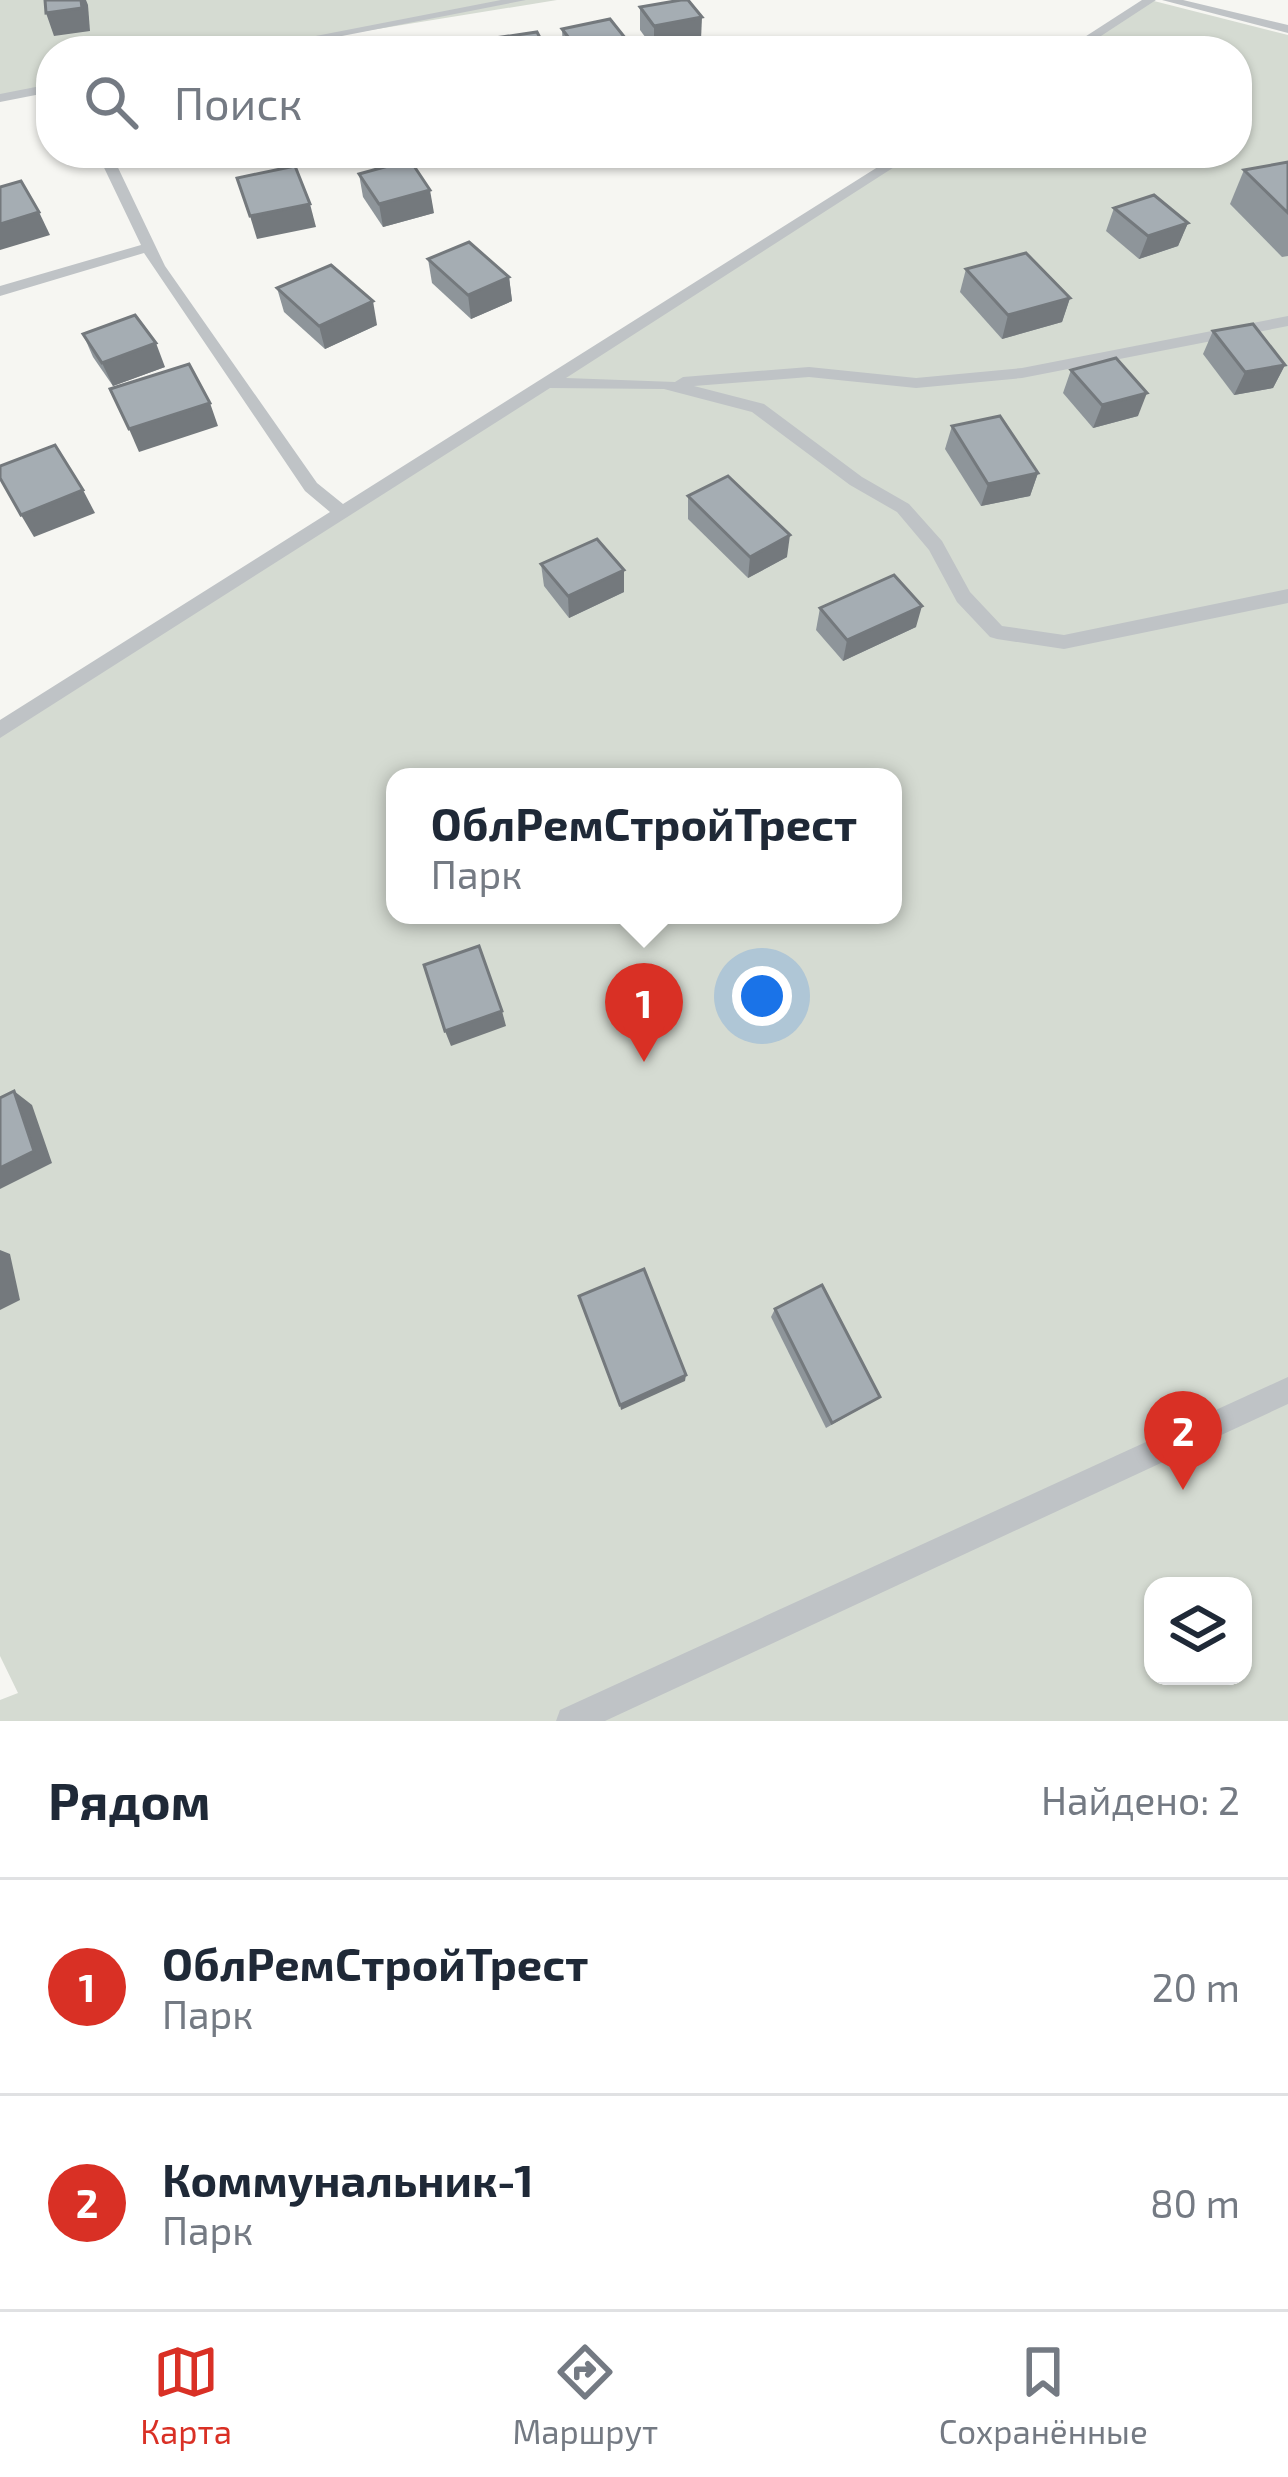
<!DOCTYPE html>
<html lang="ru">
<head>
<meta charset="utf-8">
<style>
	body { margin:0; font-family:"Exo 2",sans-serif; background:#f6f6f7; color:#1f2937 }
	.controls { position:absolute; right:36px; bottom:36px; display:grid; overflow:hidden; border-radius:24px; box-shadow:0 3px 9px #0004 }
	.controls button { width:108px; height:108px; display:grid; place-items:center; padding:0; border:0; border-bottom:3px solid #e0e1e3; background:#fff; color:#1f2937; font:60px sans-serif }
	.you { position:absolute; left:762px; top:996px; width:42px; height:42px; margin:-30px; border:9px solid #fff; border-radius:50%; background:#1a73e8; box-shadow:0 0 0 18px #1a73e833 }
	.badge { display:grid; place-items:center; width:78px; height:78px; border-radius:50%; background:#d93025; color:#fff; font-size:39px; font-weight:700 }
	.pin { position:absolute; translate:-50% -99px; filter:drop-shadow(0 3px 6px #0008) }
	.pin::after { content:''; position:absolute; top:63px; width:42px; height:36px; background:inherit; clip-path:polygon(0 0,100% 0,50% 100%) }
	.popup { position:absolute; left:386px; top:768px; width:516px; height:156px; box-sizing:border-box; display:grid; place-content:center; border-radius:24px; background:#fff; filter:drop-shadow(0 3px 9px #0005); font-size:39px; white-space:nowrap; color:#747a83 }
	.popup b { font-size:45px; color:#1f2937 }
	.popup::after { content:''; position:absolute; left:50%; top:100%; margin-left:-24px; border:24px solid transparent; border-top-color:#fff }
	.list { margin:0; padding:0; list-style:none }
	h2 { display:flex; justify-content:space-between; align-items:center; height:156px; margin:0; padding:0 48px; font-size:51px }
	h2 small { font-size:39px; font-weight:400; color:#747a83 }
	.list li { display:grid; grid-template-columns:78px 1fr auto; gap:36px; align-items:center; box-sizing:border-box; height:216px; padding:0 48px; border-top:3px solid #e0e1e3 }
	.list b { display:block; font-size:45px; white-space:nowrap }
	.list p { margin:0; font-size:39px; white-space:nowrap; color:#747a83 }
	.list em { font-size:39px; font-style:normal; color:#747a83 }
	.icon { flex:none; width:66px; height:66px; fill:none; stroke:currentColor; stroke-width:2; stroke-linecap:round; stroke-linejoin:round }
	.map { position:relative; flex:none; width:1288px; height:1721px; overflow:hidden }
	.search { position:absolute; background:#fff; box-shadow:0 3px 9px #0004; left:36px; right:36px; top:36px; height:132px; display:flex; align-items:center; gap:30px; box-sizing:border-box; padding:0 42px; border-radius:48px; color:#747a83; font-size:45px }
	.sheet { height:588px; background:#fff }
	nav { display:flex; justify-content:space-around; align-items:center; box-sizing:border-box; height:168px; border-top:3px solid #e0e1e3; background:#fff; font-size:33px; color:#747a83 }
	nav a { display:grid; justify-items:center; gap:6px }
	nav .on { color:#d93025 }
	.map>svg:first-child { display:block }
	.green { fill:#d5dbd2; fill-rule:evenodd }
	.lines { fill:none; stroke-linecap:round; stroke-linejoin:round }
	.service { fill:#bfc3c6; fill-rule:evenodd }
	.wall { fill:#8e959a }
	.shaded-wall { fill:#74797d }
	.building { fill:#a5adb3; stroke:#74797d; stroke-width:3 }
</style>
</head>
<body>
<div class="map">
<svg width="1288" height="1721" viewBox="0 0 1288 1721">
	<rect width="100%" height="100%" fill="#f6f6f2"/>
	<g class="green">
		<polygon points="0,0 557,0 242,51 51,51 51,87 0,96"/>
		<path d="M 1150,0 L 1288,35 L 1288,1721 L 0,1721 L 0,1700 L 18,1693 L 0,1656 L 0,730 L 909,153 L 1237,153 L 1237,51 L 1069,51 ZM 395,777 L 893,777 L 893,915 L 395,915 ZM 1153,1586 L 1243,1586 L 1243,1676 L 1153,1676 Z"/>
	</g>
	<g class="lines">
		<g class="service">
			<polygon points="501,0 526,0 265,51 239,51"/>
			<polygon points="1142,0 1156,0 1078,51 1063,51"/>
			<polygon points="1162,0 1183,0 1288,25 1288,33"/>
			<polygon points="51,84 51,92 0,102 0,94"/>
			<polygon points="97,153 111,153 165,266 317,483 343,504 900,153 916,153 566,378 675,382 683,377 809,367 916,378 1022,368 1288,316 1288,326 1022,378 916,388 809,377 694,386 764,404 862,477 909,504 942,541 970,592 1002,626 1064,635 1288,589 1288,603 1064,649 997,639 990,637 957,602 929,550 897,512 850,485 752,412 664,389 550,388 0,738 0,720 330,512 305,491 144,253 0,296 0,286 141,245"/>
			<polygon points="1288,1377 1288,1404 605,1721 556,1721 560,1710"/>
		</g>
	</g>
	<g class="wall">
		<polygon points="640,7 701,40 654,49 640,30"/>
		<polygon points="562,29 630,44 630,51 563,51"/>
		<polygon points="1288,162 1288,256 1282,257 1230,204 1244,170"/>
		<polygon points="359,174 434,213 383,227 363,197"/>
		<polygon points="1114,208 1188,223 1178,246 1139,259 1106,231"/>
		<polygon points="428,259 509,277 512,301 471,319 432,283"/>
		<polygon points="966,269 1070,298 1062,322 1002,339 960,292"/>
		<polygon points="277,288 377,325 325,349 284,312"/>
		<polygon points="1213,331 1285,365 1273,388 1234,395 1203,354"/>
		<polygon points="83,334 165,367 113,386 93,357"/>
		<polygon points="1071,370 1138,416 1093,428 1063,393"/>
		<polygon points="952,426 1038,473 1030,496 981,506 945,449"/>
		<polygon points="688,496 787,557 748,578 688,519"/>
		<polygon points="541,564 624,570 624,592 569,618 544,586"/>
		<polygon points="820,608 916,627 843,661 816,630"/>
		<polygon points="775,1309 880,1397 826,1428 771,1317"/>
	</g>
	<g class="shaded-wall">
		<polygon points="81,0 86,0 88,5 90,31 54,36 46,13"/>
		<polygon points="702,17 701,40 654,49 654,26"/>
		<polygon points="630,44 630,51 598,51"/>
		<polygon points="215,153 274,153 275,157 220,168"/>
		<polygon points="430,190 434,213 383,227 379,204"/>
		<polygon points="310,204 316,227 257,239 250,216"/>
		<polygon points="39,212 50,235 0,250 0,224"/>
		<polygon points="1188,223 1178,246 1139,259 1148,236"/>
		<polygon points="509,277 512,301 471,319 468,295"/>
		<polygon points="1070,298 1062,322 1002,339 1008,315"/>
		<polygon points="373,301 377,325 325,349 319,326"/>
		<polygon points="156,343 165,367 113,386 102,363"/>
		<polygon points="1285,365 1273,388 1234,395 1245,372"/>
		<polygon points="1147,393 1138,416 1093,428 1102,405"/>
		<polygon points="210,403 218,426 139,452 129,429"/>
		<polygon points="1038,473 1030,496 981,506 988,484"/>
		<polygon points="83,490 95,513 34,537 21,515"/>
		<polygon points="790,535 787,557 748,578 750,557"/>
		<polygon points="624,570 624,592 569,618 568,596"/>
		<polygon points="922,606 916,627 843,661 847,640"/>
		<polygon points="502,1011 506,1026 451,1046 445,1031"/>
		<polygon points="14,1091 32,1105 52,1163 0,1189 0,1168"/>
		<polygon points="0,1250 10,1254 20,1300 0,1310"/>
		<polygon points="686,1375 685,1381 621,1410 620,1405"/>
	</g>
	<g class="building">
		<polygon points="45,0 81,0 82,8 46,13"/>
		<polygon points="681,0 688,0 702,17 654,26 640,7"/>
		<polygon points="610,19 630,44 598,51 579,51 562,29"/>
		<polygon points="537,32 547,51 501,51 495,38"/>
		<polygon points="410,160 430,190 379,204 359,174"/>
		<polygon points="1288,162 1288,213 1244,170"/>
		<polygon points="295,166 310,204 250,216 237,178"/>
		<polygon points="21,181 39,212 0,224 0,187"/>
		<polygon points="1154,195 1188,223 1148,236 1114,208"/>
		<polygon points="469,242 509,277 468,295 428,259"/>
		<polygon points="1026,253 1070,298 1008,315 966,269"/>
		<polygon points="331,265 373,301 319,326 277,288"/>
		<polygon points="135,315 156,343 102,363 83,334"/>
		<polygon points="1253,324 1285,365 1245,372 1213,331"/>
		<polygon points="1116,358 1147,393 1102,405 1071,370"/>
		<polygon points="189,364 210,403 129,429 110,389"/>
		<polygon points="1000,416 1038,473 988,484 952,426"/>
		<polygon points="55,445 83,490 21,515 0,478 0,466"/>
		<polygon points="728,476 790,535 750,557 688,496"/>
		<polygon points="597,539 624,570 568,596 541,564"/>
		<polygon points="894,575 922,606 847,640 820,608"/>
		<polygon points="479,946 502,1011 445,1031 424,965"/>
		<polygon points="14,1091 34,1151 0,1168 0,1098"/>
		<polygon points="644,1269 686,1375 620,1405 579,1296"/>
		<polygon points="822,1285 880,1397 832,1423 775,1309"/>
	</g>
</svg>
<div class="controls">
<button><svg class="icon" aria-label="layers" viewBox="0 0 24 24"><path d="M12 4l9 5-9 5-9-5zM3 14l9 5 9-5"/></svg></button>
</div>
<div class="you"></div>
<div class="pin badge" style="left:644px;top:1062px">1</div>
<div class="popup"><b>ОблРемСтройТрест</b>Парк</div>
<div class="pin badge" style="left:1183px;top:1490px">2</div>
<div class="search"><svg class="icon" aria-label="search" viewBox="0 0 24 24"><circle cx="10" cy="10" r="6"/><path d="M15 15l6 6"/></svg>Поиск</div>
</div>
<section class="sheet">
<h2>Рядом<small>Найдено: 2</small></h2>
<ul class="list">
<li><span class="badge">1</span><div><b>ОблРемСтройТрест</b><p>Парк</p></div><em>20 m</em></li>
<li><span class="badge">2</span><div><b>Коммунальник-1</b><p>Парк</p></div><em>80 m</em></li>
</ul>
</section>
<nav>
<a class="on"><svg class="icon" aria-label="map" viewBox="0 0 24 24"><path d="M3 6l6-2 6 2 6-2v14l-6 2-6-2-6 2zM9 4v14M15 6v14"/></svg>Карта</a>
<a><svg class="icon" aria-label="directions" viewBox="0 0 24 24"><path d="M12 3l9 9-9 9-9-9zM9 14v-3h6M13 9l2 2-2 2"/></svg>Маршрут</a>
<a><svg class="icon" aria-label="saved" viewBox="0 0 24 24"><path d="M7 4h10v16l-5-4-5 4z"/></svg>Сохранённые</a>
</nav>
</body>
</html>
